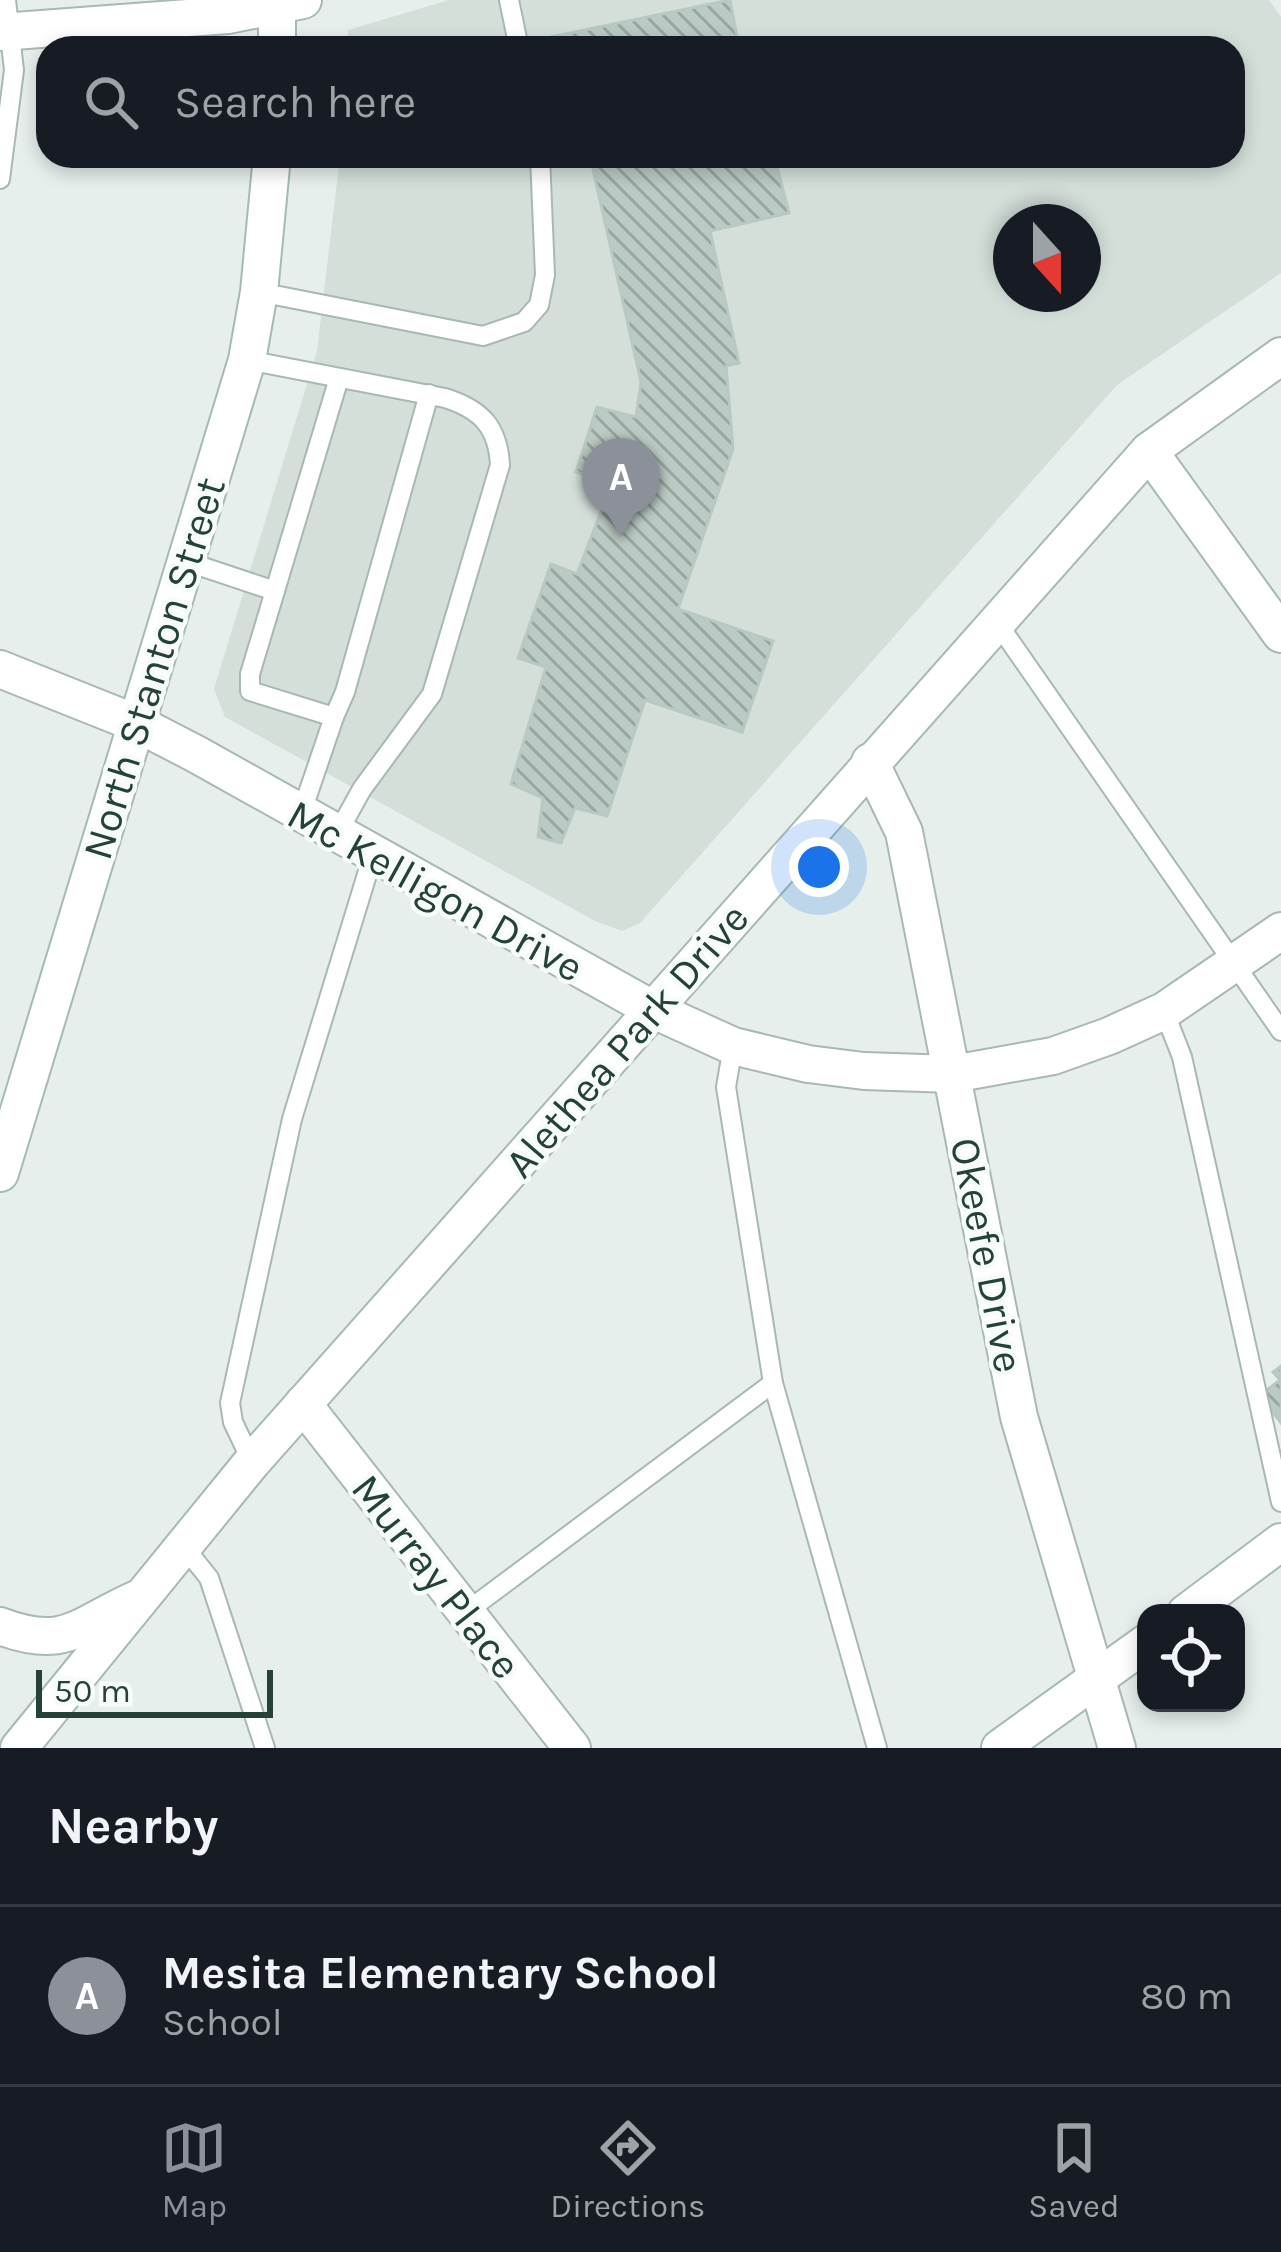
<!DOCTYPE html>
<html lang="en">
<head>
<meta charset="utf-8">
<style>
	body { margin:0; font-family:Karla,sans-serif; background:#242831; color:#f1f3f6 }
	.controls { position:absolute; right:36px; bottom:36px; display:grid; overflow:hidden; border-radius:24px; box-shadow:0 6px 18px #0003 }
	.controls button { width:108px; height:108px; display:grid; place-items:center; padding:0; border:0; border-bottom:3px solid #363941; background:#171b24; color:#f1f3f6; font:60px sans-serif }
	.compass { position:absolute; left:993px; top:204px; width:108px; height:108px; border-radius:50%; background:#171b24; box-shadow:0 6px 18px #0003; rotate:159deg }
	.scale { position:absolute; left:36px; bottom:30px; width:237px; box-sizing:border-box; padding-left:12px; border:6px solid #24423a; border-top:0; font-size:33px; line-height:42px; white-space:nowrap; color:#24423a; -webkit-text-stroke:9px #f7fbf9; paint-order:stroke }
	.you { position:absolute; left:819px; top:867px; width:42px; height:42px; margin:-30px; border:9px solid #fff; border-radius:50%; background:#1a73e8; box-shadow:0 0 0 18px #1a73e833 }
	.badge { display:grid; place-items:center; width:78px; height:78px; border-radius:50%; background:#8c9099; color:#fff; font-size:39px; font-weight:700 }
	.pin { position:absolute; translate:-50% -99px; filter:drop-shadow(0 3px 6px #0008) }
	.pin::after { content:''; position:absolute; top:63px; width:42px; height:36px; background:inherit; clip-path:polygon(0 0,100% 0,50% 100%) }
	.list { margin:0; padding:0; list-style:none }
	h2 { display:flex; justify-content:space-between; align-items:center; height:156px; margin:0; padding:0 48px; font-size:51px }
	h2 small { font-size:39px; font-weight:400; color:#9ea1a6 }
	.list li { display:grid; grid-template-columns:78px 1fr auto; gap:36px; align-items:center; box-sizing:border-box; height:180px; padding:0 48px; border-top:3px solid #363941 }
	.list b { display:block; font-size:45px; white-space:nowrap }
	.list p { margin:0; font-size:39px; white-space:nowrap; color:#9ea1a6 }
	.list em { font-size:39px; font-style:normal; color:#9ea1a6 }
	.icon { flex:none; width:66px; height:66px; fill:none; stroke:currentColor; stroke-width:2; stroke-linecap:round; stroke-linejoin:round }
	.map { position:relative; flex:none; width:1281px; height:1748px; overflow:hidden }
	.search { position:absolute; background:#171b24; box-shadow:0 6px 18px #0003; left:36px; right:36px; top:36px; height:132px; display:flex; align-items:center; gap:30px; box-sizing:border-box; padding:0 42px; border-radius:36px; color:#9ea1a6; font-size:45px }
	.sheet { height:336px; background:#171b24 }
	nav { display:flex; justify-content:space-around; align-items:center; box-sizing:border-box; height:168px; border-top:3px solid #363941; background:#171b24; font-size:33px; color:#9ea1a6 }
	nav a { display:grid; justify-items:center; gap:6px }
	nav .on { color:#8c9099 }
	.map>svg:first-child { display:block }
	.built { fill:#d4dfda; fill-rule:evenodd }
	.building { fill:url(#building-back-hatch); stroke:#b8c9c2; stroke-width:3 }
	.lines { fill:none; stroke-linecap:round; stroke-linejoin:round }
	.lane-casing { stroke:#a8b8b2; stroke-width:22 }
	.street-casing { stroke:#a8b8b2; stroke-width:40 }
	.secondary-casing { stroke:#a4bbb3; stroke-width:40 }
	.lane { stroke:#fff; stroke-width:18 }
	.street { stroke:#fff; stroke-width:36 }
	.secondary { stroke:#fff; stroke-width:36 }
	.labels { text-anchor:middle; stroke-width:9; stroke-linejoin:round; paint-order:stroke }
	.street-label { font-size:42px; fill:#24423a; stroke:#f7fbf9 }
</style>
</head>
<body>
<div class="map">
<svg width="1281" height="1748" viewBox="0 0 1281 1748">
	<defs>
		<pattern id="building-back-hatch" width="6" height="6" patternUnits="userSpaceOnUse" patternTransform="scale(3)"><rect width="6" height="6" fill="#bbcac4"/><path d="M-1 5l2 2M0 0l6 6M5-1l2 2" fill="none" stroke="#98a6a0"/></pattern>
	</defs>
	<rect width="100%" height="100%" fill="#e6efeb"/>
	<path class="built" d="M 449,0 L 1269,0 L 1281,17 L 1281,273 L 1117,385 L 640,923 L 622,931 L 595,921 L 225,717 L 214,689 L 317,351 L 340,156 L 1233,156 L 1233,48 L 347,48 L 348,30 ZM 1011,222 L 1083,222 L 1083,294 L 1011,294 Z"/>
	<g class="building">
		<polygon points="730,0 739,48 554,48 551,37"/>
		<polygon points="941,39 943,48 904,48"/>
		<polygon points="590,156 810,158 777,167 789,213 710,231 739,363 726,366 733,449 678,609 773,641 742,732 645,700 607,816 575,808 561,843 538,837 543,798 511,784 546,667 518,658 551,564 577,574 612,483 576,472 597,407 636,417 641,382"/>
		<polygon points="1281,1366 1281,1423 1260,1395 1280,1380 1273,1372"/>
	</g>
	<g class="lines">
		<g class="lane-casing">
			<g id="lane">
				<polyline points="509,0 519,48"/>
				<polyline points="0,179 14,70 6,0"/>
				<polyline points="259,292 483,336 524,322 539,305 545,275 540,156"/>
				<path d="M 247,360 L 445,398 C 480,409 498,426 500,465 L 432,694 L 362,789 L 337,834"/>
				<polyline points="339,378 250,674 250,691 334,717 345,692 429,394"/>
				<polyline points="185,561 275,591"/>
				<polyline points="996,621 1281,1031"/>
				<polyline points="301,814 334,717"/>
				<polyline points="1164,1011 1182,1057 1281,1502"/>
				<polyline points="733,1046 726,1087 773,1383 877,1748"/>
				<polyline points="252,1462 233,1422 230,1403 292,1119 373,855"/>
				<polyline points="185,1548 209,1578 265,1748"/>
				<polyline points="466,1612 773,1383"/>
			</g>
		</g>
		<g class="street-casing">
			<g id="street">
				<polyline points="0,32 228,15 303,0"/>
				<polyline points="1149,451 1281,634"/>
				<polyline points="0,669 138,724 196,754 654,1010 733,1046 808,1064 864,1071 953,1074 1053,1056 1109,1036 1164,1011 1281,931"/>
				<polyline points="870,762 904,832 1019,1417 1117,1748"/>
				<polyline points="303,1404 572,1748"/>
				<path d="M 0,1626 C 66,1651 78,1625 137,1599"/>
				<polyline points="19,1748 252,1462 1149,451 1281,356"/>
			</g>
		</g>
		<g class="secondary-casing">
			<g id="secondary">
				<polyline points="277,48 277,0"/>
				<polyline points="0,1173 247,360 259,292 272,156"/>
				<polyline points="1186,1613 1281,1542"/>
				<polyline points="1000,1748 1146,1643"/>
			</g>
		</g>
		<use href="#lane" class="lane"/>
		<use href="#street" class="street"/>
		<use href="#secondary" class="secondary"/>
	</g>
	<g class="labels">
		<g class="street-label">
			<text transform="translate(153 668) rotate(-73)" y="15">North Stanton Street</text>
			<text transform="translate(436 890) rotate(29)" y="15">Mc Kelligon Drive</text>
			<text transform="translate(626 1040) rotate(-49)" y="15">Alethea Park Drive</text>
			<text transform="translate(988 1255) rotate(79)" y="15">Okeefe Drive</text>
			<text transform="translate(437 1576) rotate(52)" y="15">Murray Place</text>
		</g>
	</g>
</svg>
<div class="controls">
<button><svg class="icon" aria-label="locate" viewBox="0 0 24 24"><circle cx="12" cy="12" r="6"/><path d="M12 2v4M12 18v4M2 12h4M18 12h4"/></svg></button>
</div>
<svg class="compass" viewBox="-18 -18 36 36"><path d="M0-13l5 13h-10z" fill="#e53935"/><path d="M0 13l5-13h-10z" fill="#9ea1a6"/></svg>
<div class="scale">50 m</div>
<div class="you"></div>
<div class="pin badge" style="left:621px;top:537px">A</div>
<div class="search"><svg class="icon" aria-label="search" viewBox="0 0 24 24"><circle cx="10" cy="10" r="6"/><path d="M15 15l6 6"/></svg>Search here</div>
</div>
<section class="sheet">
<h2>Nearby<small></small></h2>
<ul class="list">
<li><span class="badge">A</span><div><b>Mesita Elementary School</b><p>School</p></div><em>80 m</em></li>
</ul>
</section>
<nav>
<a class="on"><svg class="icon" aria-label="map" viewBox="0 0 24 24"><path d="M3 6l6-2 6 2 6-2v14l-6 2-6-2-6 2zM9 4v14M15 6v14"/></svg>Map</a>
<a><svg class="icon" aria-label="directions" viewBox="0 0 24 24"><path d="M12 3l9 9-9 9-9-9zM9 14v-3h6M13 9l2 2-2 2"/></svg>Directions</a>
<a><svg class="icon" aria-label="saved" viewBox="0 0 24 24"><path d="M7 4h10v16l-5-4-5 4z"/></svg>Saved</a>
</nav>
</body>
</html>
